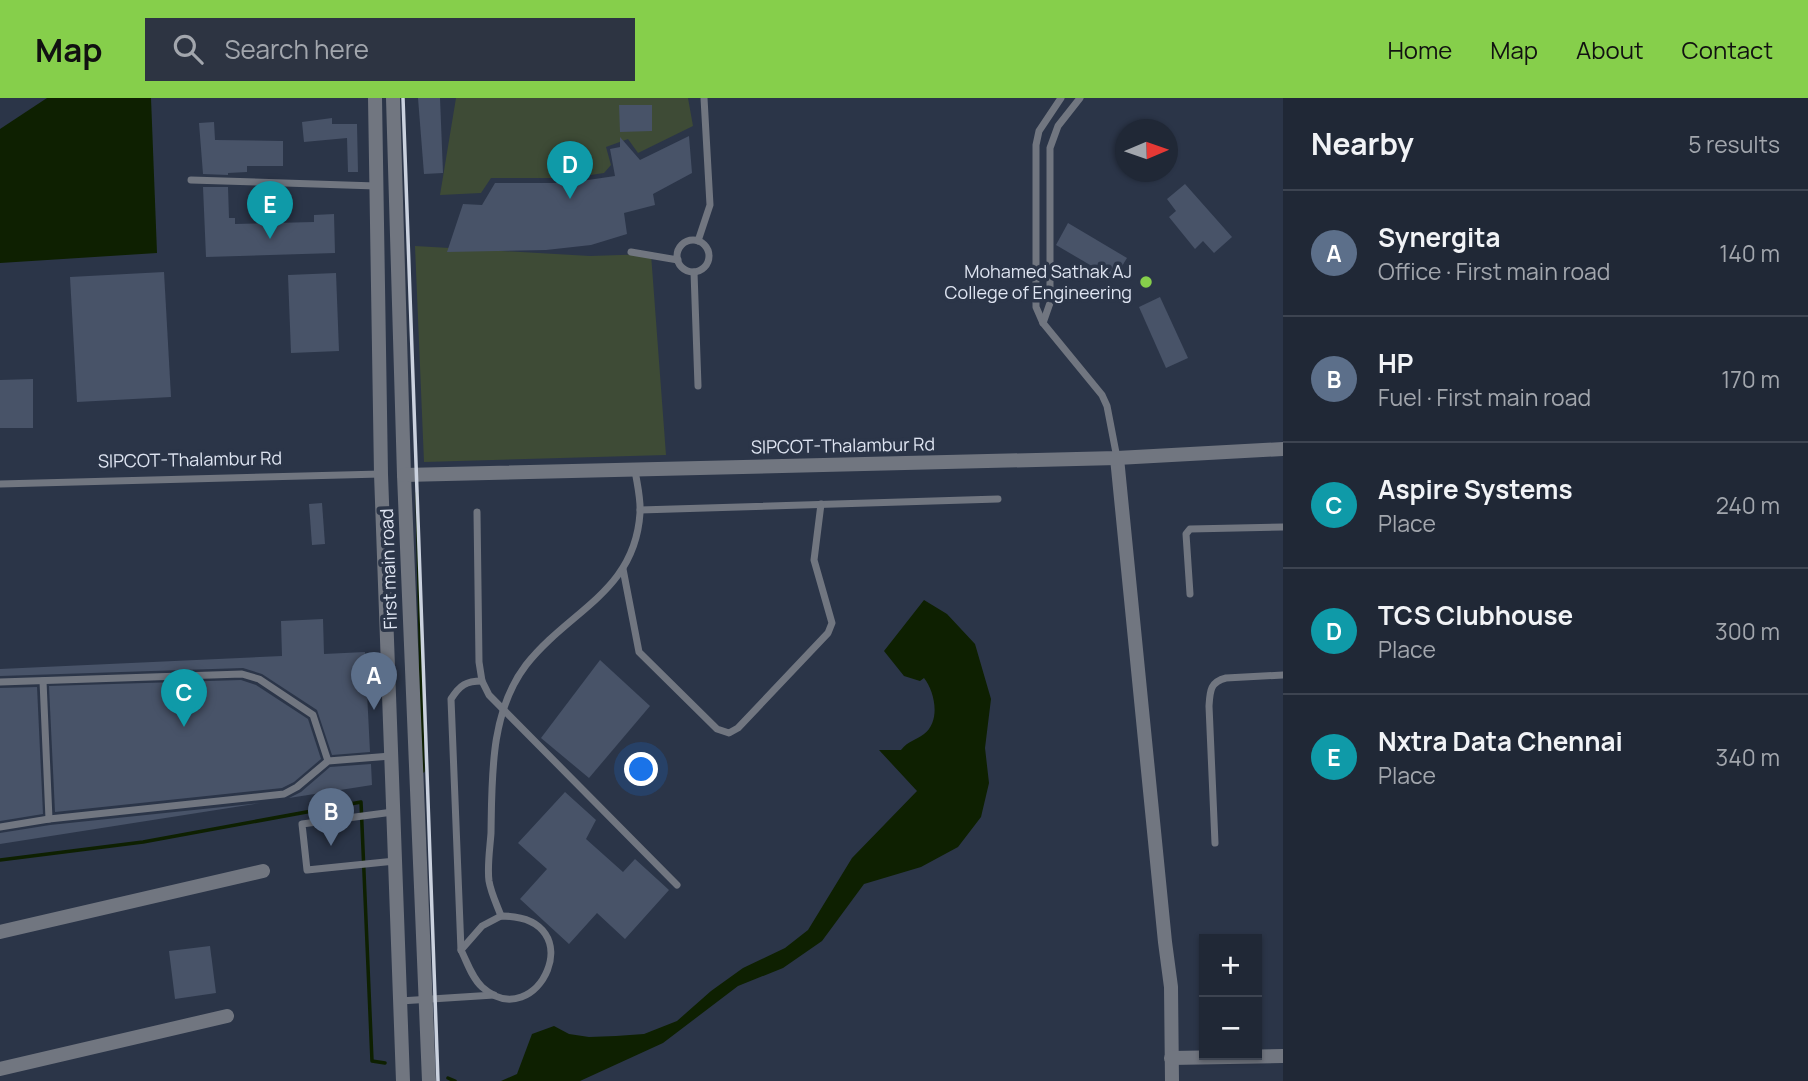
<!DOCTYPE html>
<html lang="en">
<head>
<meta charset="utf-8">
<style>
	body { margin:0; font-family:Manrope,sans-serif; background:#2d3442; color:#f1f3f6 }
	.controls { position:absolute; right:21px; bottom:21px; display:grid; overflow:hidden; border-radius:0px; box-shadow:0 2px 5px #0004 }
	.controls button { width:63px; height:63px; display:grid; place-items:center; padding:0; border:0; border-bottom:2px solid #3d4451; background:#202836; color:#f1f3f6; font:35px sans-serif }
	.compass { position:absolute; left:1115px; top:21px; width:63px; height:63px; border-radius:50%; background:#202836; box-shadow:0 2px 5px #0004; rotate:88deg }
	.you { position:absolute; left:642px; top:672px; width:24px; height:24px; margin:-18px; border:5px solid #fff; border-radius:50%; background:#1a73e8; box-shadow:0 0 0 10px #1a73e833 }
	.badge { display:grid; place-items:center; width:46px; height:46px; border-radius:50%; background:#86cf4b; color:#fff; font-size:23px; font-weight:700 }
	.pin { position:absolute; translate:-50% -58px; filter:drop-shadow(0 2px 4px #0008) }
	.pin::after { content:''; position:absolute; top:37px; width:24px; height:21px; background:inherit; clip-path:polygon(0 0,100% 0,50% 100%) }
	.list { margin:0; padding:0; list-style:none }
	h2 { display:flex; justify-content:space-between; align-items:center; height:91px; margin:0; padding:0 28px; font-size:30px }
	h2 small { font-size:23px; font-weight:400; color:#a2a6ad }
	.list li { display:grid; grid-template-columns:46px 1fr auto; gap:21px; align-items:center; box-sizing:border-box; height:126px; padding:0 28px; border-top:2px solid #3d4451 }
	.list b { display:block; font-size:26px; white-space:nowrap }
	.list p { margin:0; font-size:23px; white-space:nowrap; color:#a2a6ad }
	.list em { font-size:23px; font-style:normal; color:#a2a6ad }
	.icon { flex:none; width:38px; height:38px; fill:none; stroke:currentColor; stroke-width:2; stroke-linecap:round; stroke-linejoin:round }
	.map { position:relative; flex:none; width:1283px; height:983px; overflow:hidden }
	header { display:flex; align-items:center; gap:42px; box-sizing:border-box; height:98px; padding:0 35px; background:#86cf4b; color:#111 }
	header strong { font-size:33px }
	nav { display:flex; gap:38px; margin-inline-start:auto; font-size:24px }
	.search { width:490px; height:63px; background:#2d3442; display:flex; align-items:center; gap:18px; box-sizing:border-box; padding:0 24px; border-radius:0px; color:#a2a6ad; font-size:26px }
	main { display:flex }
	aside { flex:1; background:#202836 }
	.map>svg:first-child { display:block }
	.green { fill:#3e4b36 }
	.water { fill:#0e2001 }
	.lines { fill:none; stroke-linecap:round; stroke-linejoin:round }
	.stream { stroke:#0e2001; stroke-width:3.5 }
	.building { fill:#485368 }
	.service { stroke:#717680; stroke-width:7 }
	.minor { stroke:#717680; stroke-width:14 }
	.tertiary { stroke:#717680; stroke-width:14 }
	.rail { stroke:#cbd2df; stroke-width:3.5 }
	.poi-dot { fill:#86cf4b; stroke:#2b3548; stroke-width:2.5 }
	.labels { text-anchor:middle; stroke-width:7; stroke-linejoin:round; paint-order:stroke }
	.poi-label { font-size:18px; fill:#dee4f1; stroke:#2b3548; text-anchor:end }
	.street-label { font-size:18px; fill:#dee4f1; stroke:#2b3548 }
</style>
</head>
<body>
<header>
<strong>Map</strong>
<div class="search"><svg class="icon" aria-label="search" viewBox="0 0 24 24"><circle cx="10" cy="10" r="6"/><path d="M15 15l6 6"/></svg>Search here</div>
<nav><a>Home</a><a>Map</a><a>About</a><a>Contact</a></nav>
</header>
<main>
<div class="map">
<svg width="1283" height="983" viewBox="0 0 1283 983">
	<rect width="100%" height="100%" fill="#2b3548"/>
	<g class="green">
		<polygon points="456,0 688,0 693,28 638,55 628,41 606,49 611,67 604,75 571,80 491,80 481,95 440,97"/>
		<polygon points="415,148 590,158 651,156 666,357 424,364"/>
	</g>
	<g class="water">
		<polygon points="47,0 151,0 157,155 0,165 0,31"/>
		<path d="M 924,502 L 947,516 L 975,546 L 991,601 L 985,650 L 989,685 L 981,719 L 958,749 L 921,769 L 864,786 L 822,843 L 783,870 L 738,888 L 663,945 L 580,983 L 501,983 L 517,976 L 532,936 L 554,928 L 569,936 L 589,939 L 616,938 L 644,936 L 677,923 L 711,893 L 743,870 L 785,850 L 808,832 L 852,760 L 917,693 L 879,652 L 901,652 C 909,642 915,643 924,636 C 941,623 935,594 924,580 L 920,583 L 904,578 L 884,553 Z"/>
	</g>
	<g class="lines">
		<g class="stream">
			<polyline points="417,395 423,673"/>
			<polyline points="0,762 143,744 361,704 372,963 385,965"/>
			<polyline points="448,980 455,983"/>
		</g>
	</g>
	<g class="building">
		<polygon points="418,0 440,0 443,75 424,76"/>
		<polygon points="619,7 652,7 652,33 620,34"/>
		<polygon points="332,20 332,26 357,26 358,74 348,74 347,40 304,44 302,24"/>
		<polygon points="214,24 215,42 283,43 283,68 247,68 247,74 228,75 228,77 203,76 199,25"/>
		<polygon points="689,38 692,75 653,96 655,107 624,115 627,136 591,147 546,152 447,154 463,106 482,107 495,85 568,85 615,78 610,51 620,49 620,39 640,62"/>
		<polygon points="1185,86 1232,139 1214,155 1203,143 1195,151 1169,119 1176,113 1167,101"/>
		<polygon points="203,89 228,89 229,120 235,120 235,126 314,124 314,117 334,116 335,155 206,159"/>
		<polygon points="1068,125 1127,160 1114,181 1056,147"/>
		<polygon points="164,174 171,299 77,304 70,179"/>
		<polygon points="336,175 339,253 291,255 288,177"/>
		<polygon points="1160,199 1188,260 1166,270 1139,209"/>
		<polygon points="33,281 33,330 0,330 0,282"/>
		<polygon points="322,405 325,446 312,447 309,406"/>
		<polygon points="323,521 324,556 365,554 370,654 332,657 317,612 262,576 243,570 0,578 0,571 282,558 281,523"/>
		<polygon points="600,562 650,608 589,680 541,640"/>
		<polygon points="241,582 256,587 308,621 321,661 294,684 282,690 55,714 49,588"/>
		<polygon points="37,589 43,716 0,723 0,590"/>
		<polygon points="371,666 372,687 289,700 301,694 330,669"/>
		<polygon points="565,694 596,722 586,741 623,774 635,761 669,792 625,841 597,815 569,846 520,801 547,771 518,745"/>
		<polygon points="261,705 0,746 0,735 50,727"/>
		<polygon points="210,848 216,895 175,901 169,853"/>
	</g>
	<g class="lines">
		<g class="service">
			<polyline points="1061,0 1039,33 1036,47 1036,209 1043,225 1102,297 1107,308 1117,360"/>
			<polyline points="191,82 376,88"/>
			<circle cx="693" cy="158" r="16"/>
			<polyline points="698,143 710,107 704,0"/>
			<polyline points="631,154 678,162"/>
			<polyline points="694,174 698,288"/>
			<polyline points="1043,225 1050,205 1050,50 1058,28 1080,0"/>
			<polyline points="0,386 381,376"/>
			<polyline points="640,412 998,401"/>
			<polyline points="477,414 479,564 482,583 489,597 677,787"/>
			<polyline points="623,471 639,554 717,631 729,635 738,630 828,535 832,525 814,462 821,406"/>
			<polyline points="1190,496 1186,436 1190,431 1283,429"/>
			<polyline points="43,583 49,721"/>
			<polyline points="0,584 242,576 259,581 313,617 328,663"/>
			<polyline points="393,714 302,726 307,772 395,763"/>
			<polyline points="0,729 49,721 284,696 297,689 328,663 391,658"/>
			<path d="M 1215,745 L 1209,608 C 1210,593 1210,584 1226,580 L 1283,577"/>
			<path d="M 501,818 C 497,807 491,795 489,783 C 487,768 490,750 491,735 C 492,679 490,614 526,567 C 569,512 635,494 640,415 C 641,401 637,386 635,372"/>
			<path d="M 501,818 C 595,818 537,939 482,889 C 472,880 467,864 461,852 L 482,828 Z"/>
			<path d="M 461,852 L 451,601 C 460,587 466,583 482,583"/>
			<polyline points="400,903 494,897"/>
		</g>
		<g class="minor">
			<polyline points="1117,360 1165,844 1171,889 1172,983"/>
			<polyline points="0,834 263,773"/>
			<polyline points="1171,960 1283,958"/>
			<polyline points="0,971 227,918"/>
		</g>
		<g class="tertiary">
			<polyline points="375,0 381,376 403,983"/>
			<polyline points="393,0 404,377 429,983"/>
			<polyline points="404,377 1117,360 1283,351"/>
		</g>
		<polyline class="rail" points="403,0 438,983"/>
	</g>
	<circle class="poi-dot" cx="1146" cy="184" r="7"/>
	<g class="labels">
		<g class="poi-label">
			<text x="1132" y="180">Mohamed Sathak AJ<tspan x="1132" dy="21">College of Engineering</tspan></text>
		</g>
		<g class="street-label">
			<text transform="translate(843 348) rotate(-1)" y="6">SIPCOT-Thalambur Rd</text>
			<text transform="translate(190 362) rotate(-1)" y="6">SIPCOT-Thalambur Rd</text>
			<text transform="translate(389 471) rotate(-92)" y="6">First main road</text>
		</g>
	</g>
</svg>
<div class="controls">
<button>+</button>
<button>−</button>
</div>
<svg class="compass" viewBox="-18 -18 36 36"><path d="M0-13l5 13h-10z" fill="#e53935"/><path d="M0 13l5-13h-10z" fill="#a2a6ad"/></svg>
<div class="you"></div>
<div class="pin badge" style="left:374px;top:612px;background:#5c6f8a">A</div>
<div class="pin badge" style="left:331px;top:748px;background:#5c6f8a">B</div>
<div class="pin badge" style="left:184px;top:629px;background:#0f9aa8">C</div>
<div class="pin badge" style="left:570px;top:101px;background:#0f9aa8">D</div>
<div class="pin badge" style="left:270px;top:141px;background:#0f9aa8">E</div>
</div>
<aside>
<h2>Nearby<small>5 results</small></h2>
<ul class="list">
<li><span class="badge" style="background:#5c6f8a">A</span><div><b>Synergita</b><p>Office · First main road</p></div><em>140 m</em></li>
<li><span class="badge" style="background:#5c6f8a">B</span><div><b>HP</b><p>Fuel · First main road</p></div><em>170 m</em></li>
<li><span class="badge" style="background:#0f9aa8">C</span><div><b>Aspire Systems</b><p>Place</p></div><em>240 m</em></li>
<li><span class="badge" style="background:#0f9aa8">D</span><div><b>TCS Clubhouse</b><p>Place</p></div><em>300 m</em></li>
<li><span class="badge" style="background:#0f9aa8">E</span><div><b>Nxtra Data Chennai</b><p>Place</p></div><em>340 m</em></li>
</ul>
</aside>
</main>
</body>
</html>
